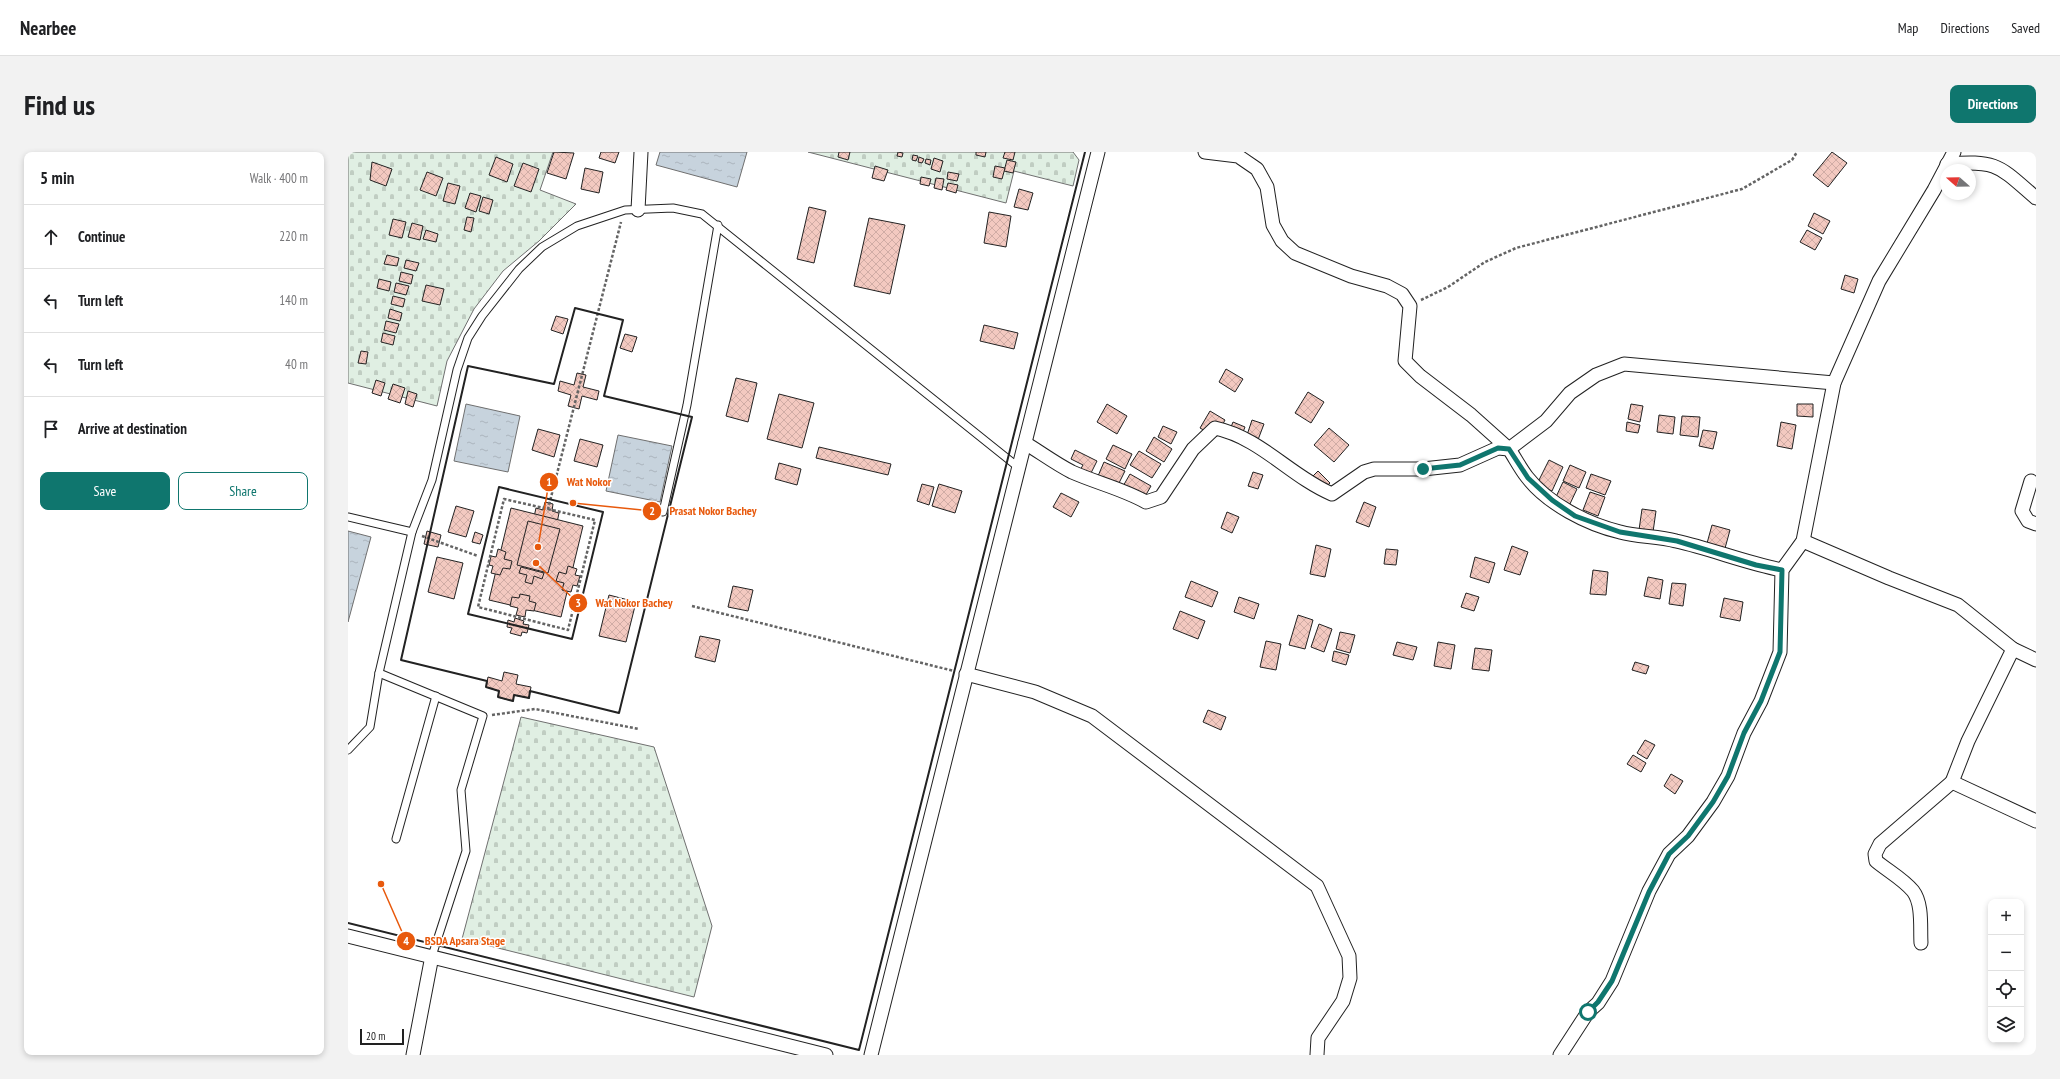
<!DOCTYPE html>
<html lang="en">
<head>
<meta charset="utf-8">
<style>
	body { margin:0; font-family:"PT Sans Narrow",sans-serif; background:#f2f2f2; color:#202124 }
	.controls { position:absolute; right:12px; bottom:12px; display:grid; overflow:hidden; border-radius:8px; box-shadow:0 2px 6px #0003 }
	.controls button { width:36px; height:36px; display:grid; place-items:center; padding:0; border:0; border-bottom:1px solid #e0e0e0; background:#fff; color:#202124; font:20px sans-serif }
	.compass { position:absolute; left:1592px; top:12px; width:36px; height:36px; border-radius:50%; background:#fff; box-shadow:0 2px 6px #0003; rotate:290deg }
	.scale { position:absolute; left:12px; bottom:10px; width:44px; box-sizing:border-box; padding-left:4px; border:2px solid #222; border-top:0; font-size:11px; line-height:14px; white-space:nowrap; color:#222; -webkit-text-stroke:3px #fff; paint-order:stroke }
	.stop { position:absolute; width:12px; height:12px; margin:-9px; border:3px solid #0f766e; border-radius:50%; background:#fff }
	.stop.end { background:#0f766e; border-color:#fff; box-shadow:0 1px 4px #0008 }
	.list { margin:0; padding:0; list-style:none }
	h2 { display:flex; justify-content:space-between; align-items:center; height:52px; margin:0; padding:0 16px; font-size:17px }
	h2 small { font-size:13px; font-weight:400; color:#757577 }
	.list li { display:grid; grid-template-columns:26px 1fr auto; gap:12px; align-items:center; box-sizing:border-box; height:64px; padding:0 16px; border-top:1px solid #e0e0e0 }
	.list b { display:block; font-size:15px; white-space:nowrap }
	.list em { font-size:13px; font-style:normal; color:#757577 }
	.actions { display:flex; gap:8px; padding:12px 16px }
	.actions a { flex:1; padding:9px 0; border:1px solid #0f766e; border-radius:8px; text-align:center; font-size:14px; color:#0f766e }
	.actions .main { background:#0f766e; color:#fff }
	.icon { flex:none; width:22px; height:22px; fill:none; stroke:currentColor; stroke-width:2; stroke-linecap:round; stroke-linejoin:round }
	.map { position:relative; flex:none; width:1688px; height:903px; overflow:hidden; border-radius:8px }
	header { display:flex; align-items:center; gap:24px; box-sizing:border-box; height:56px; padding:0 20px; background:#fff; border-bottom:1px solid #e0e0e0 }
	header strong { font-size:19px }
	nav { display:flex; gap:22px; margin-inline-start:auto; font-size:14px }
	.intro { display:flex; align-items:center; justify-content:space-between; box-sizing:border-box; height:96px; padding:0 24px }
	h1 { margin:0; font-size:28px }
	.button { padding:10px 18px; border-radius:8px; background:#0f766e; color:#fff; font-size:14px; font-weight:700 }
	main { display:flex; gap:24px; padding:0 24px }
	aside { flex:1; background:#fff; border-radius:8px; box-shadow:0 2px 6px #0003 }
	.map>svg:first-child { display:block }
	.cemetery { fill:url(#cemetery-stones); stroke:#6f6f6f }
	.water { fill:url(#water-ripples); stroke:#6f6f6f }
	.building { fill:url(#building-cross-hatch); stroke:#222 }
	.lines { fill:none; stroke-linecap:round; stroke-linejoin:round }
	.service-casing { stroke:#222; stroke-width:9 }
	.minor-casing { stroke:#222; stroke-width:15 }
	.path { stroke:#646464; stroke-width:2.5; stroke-dasharray:3 2; stroke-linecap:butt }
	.service { stroke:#fff; stroke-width:7 }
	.minor { stroke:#fff; stroke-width:13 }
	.wall { stroke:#222; stroke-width:2 }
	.route { stroke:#0f766e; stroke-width:5 }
	.leader { fill:none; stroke:#e8590c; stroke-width:1.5 }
	.callout-dot { fill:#e8590c; stroke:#fff; stroke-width:1.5 }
	.mark-label { font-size:12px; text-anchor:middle; font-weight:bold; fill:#fff }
	.callout-label { font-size:12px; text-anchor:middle; font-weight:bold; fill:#e8590c; stroke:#fff; stroke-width:3; stroke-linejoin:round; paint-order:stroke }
</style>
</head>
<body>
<header>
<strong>Nearbee</strong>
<nav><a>Map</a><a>Directions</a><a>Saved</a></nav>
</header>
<div class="intro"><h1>Find us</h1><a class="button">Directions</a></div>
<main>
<aside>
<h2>5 min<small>Walk · 400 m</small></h2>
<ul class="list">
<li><svg class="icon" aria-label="ahead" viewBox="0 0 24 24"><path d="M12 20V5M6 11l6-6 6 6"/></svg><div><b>Continue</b></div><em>220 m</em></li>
<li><svg class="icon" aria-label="left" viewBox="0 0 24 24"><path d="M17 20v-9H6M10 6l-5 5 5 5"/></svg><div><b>Turn left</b></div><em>140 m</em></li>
<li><svg class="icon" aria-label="left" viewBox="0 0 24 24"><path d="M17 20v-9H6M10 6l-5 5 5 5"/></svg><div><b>Turn left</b></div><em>40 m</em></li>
<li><svg class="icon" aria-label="arrive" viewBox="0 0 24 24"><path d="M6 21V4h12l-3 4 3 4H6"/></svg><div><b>Arrive at destination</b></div></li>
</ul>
<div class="actions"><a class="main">Save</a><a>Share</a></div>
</aside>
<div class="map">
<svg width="1688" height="903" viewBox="0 0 1688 903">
	<defs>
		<pattern id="cemetery-stones" width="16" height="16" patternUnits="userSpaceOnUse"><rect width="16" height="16" fill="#e0efe3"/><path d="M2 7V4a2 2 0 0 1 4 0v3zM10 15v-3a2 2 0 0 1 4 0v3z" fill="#c0cdc2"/></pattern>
		<pattern id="water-ripples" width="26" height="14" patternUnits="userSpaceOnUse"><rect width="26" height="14" fill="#c7d3dd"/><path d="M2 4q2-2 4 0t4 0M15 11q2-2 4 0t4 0" fill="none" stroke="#abb5bd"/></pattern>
		<pattern id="building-cross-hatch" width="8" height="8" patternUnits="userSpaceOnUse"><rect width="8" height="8" fill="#f3c9c0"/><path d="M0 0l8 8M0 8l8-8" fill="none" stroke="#d0aca5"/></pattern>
	</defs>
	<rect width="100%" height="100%" fill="#fff"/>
	<g class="cemetery">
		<polygon points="0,0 205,0 192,38 228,52 191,89 155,119 126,157 99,209 89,254 0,231"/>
		<polygon points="460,0 725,0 731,8 725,34 666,19 658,51"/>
		<polygon points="173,565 306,595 364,774 346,845 114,787"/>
	</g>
	<g class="water">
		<polygon points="312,0 399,0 389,35 308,13"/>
		<polygon points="118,252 172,264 160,320 106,309"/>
		<polygon points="270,283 324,294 312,350 258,339"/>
		<polygon points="0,379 23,385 0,470"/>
	</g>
	<g class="building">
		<polygon points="206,0 226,1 218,27 199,21"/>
		<polygon points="253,0 271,0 267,11 251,6"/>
		<polygon points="491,0 502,0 500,8 490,5"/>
		<polygon points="550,0 555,1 554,5 549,4"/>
		<polygon points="628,0 638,0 637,5 628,3"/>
		<polygon points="657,0 667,0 665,8 655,6"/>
		<polygon points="1484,0 1499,11 1480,35 1465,23"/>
		<polygon points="565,3 570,4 568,9 564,8"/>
		<polygon points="148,5 165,12 159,30 141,23"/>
		<polygon points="571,5 576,7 574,11 570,10"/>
		<polygon points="586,6 595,9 592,20 583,17"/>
		<polygon points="578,7 583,8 582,13 577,11"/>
		<polygon points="659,8 668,10 665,21 656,19"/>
		<polygon points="24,10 44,17 38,34 22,28"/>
		<polygon points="175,11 191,17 183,40 166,34"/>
		<polygon points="527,14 540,18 536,29 524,26"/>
		<polygon points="647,14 657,16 654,27 645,25"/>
		<polygon points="237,16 255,20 251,41 233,37"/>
		<polygon points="79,20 95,26 88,44 72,38"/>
		<polygon points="600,20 611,22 609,29 599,27"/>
		<polygon points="573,25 583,27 581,34 572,32"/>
		<polygon points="588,26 596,27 594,38 586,36"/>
		<polygon points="100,31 112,34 107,52 95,49"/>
		<polygon points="600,31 610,33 608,41 598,38"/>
		<polygon points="671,37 685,41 680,58 666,55"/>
		<polygon points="122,41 133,44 128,60 117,56"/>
		<polygon points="135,45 145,48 141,62 131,59"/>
		<polygon points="461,55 478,59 466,111 449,107"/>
		<polygon points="641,60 663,64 658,95 636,91"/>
		<polygon points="1466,61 1482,69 1475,82 1460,74"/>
		<polygon points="119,65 126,66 123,80 116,78"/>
		<polygon points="521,66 557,73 542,142 506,134"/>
		<polygon points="45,67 58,70 54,86 41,83"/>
		<polygon points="64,71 75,74 72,88 60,85"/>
		<polygon points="78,78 90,82 88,90 75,87"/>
		<polygon points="1459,78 1474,86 1467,98 1452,90"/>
		<polygon points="39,103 51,106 49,114 36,112"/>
		<polygon points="58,108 71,111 68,119 56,116"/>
		<polygon points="53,120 65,123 63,132 51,129"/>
		<polygon points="1497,123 1510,127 1506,141 1493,137"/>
		<polygon points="31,127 43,130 41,139 29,136"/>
		<polygon points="48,131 61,134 58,143 46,140"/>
		<polygon points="78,133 96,137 92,153 74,149"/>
		<polygon points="45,144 57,147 55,155 43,152"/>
		<polygon points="42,157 54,161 52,169 40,166"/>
		<polygon points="208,164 220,167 215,182 203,178"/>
		<polygon points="38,169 51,172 48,181 36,178"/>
		<polygon points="636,173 670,181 666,197 632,189"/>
		<polygon points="35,181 47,184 45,193 33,190"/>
		<polygon points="277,182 289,185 284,200 272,196"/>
		<polygon points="13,199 20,200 18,212 10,211"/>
		<polygon points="878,217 895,227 887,240 871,230"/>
		<polygon points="229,221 238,223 235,235 251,239 249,248 234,244 231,257 220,254 223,243 210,239 212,229 226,233"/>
		<polygon points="388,226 409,231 400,270 378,264"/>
		<polygon points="28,228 37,231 33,244 24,241"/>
		<polygon points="45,232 57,236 52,251 40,247"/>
		<polygon points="60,239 69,242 65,255 57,252"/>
		<polygon points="960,240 976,250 963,271 947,261"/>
		<polygon points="431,242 466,251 454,296 419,287"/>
		<polygon points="759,252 779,264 769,282 749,270"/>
		<polygon points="1283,252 1295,254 1292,270 1280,267"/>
		<polygon points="1449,252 1465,252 1465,265 1449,264"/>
		<polygon points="862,259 877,268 868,285 852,276"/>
		<polygon points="1311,263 1327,265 1325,282 1309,280"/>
		<polygon points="1334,264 1352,265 1350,285 1332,283"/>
		<polygon points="904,268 916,272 908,293 897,289"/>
		<polygon points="885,270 897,275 891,290 879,285"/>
		<polygon points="1279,270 1292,273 1290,281 1278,279"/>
		<polygon points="1433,270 1448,273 1444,297 1429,294"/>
		<polygon points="815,274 829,280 823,292 810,285"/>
		<polygon points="981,276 1001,293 986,310 966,293"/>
		<polygon points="190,277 212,283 206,305 184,298"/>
		<polygon points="1355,278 1369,280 1365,297 1351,294"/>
		<polygon points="806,285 824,297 816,310 798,299"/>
		<polygon points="232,287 255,293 249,315 226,309"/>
		<polygon points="765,293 784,302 777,317 758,307"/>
		<polygon points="471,295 543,312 540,323 468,306"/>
		<polygon points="727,298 749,309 741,325 731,320 735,313 723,307"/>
		<polygon points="791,299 813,312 804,326 782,313"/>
		<polygon points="1201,308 1215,315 1204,339 1189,332"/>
		<polygon points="756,310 777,319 770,333 750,324"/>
		<polygon points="431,311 453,317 449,333 427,327"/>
		<polygon points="1222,313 1238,320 1231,336 1215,329"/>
		<polygon points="970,319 982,331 973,340 961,328"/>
		<polygon points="905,320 915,323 910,337 900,334"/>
		<polygon points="782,322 803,334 795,348 774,336"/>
		<polygon points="1243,322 1263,329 1257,343 1238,336"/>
		<polygon points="1215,330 1229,337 1221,354 1207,347"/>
		<polygon points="574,332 586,335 581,353 569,349"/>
		<polygon points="591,332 614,339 607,361 584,354"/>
		<polygon points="1242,340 1257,345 1250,364 1235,358"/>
		<polygon points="713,341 731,350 723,365 705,355"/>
		<polygon points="197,350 205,352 204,359 211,361 209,371 202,369 201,373 192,371 193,366 186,365 188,356 195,358"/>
		<polygon points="1016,350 1028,355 1021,375 1008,370"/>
		<polygon points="108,354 126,359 118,385 100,380"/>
		<polygon points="163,356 235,374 213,465 141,448"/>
		<polygon points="1294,357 1308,359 1304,387 1290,385"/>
		<polygon points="879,360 891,365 884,381 873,376"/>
		<polygon points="180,369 212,377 200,421 169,413"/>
		<polygon points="1364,373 1382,378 1376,400 1358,395"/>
		<polygon points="79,379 93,383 90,395 76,392"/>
		<polygon points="127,380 135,383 132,392 124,390"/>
		<polygon points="968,393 983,397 977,425 962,422"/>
		<polygon points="1164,394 1180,400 1172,423 1156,418"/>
		<polygon points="150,397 158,400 156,407 164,409 162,417 155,416 152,423 143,421 145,414 141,413 143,404 148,405"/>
		<polygon points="1038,397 1050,398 1048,413 1036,412"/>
		<polygon points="89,405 115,411 106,447 80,440"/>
		<polygon points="1127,405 1147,411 1141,431 1122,425"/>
		<polygon points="220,414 229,417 227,423 232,424 229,434 225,433 223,440 214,438 216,431 208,429 211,420 218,422"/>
		<polygon points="173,415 196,421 194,427 186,424 184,432 177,430 179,423 171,421"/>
		<polygon points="1245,418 1260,420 1258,443 1242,442"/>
		<polygon points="1300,425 1315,428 1312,447 1296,444"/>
		<polygon points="843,429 870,440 864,455 837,445"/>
		<polygon points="1324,431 1338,432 1335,454 1321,452"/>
		<polygon points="385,434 405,438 400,459 380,455"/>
		<polygon points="1118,441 1131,445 1126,459 1113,455"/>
		<polygon points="172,442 182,444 181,449 188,451 186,459 178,458 177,465 168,463 170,456 162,454 164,445 171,446"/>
		<polygon points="261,443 288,450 278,490 251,484"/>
		<polygon points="891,445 911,452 906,467 886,460"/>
		<polygon points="1376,446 1395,450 1392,469 1372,465"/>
		<polygon points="832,459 857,469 850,487 825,477"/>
		<polygon points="950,463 965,468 957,497 941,493"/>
		<polygon points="167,466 176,469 175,472 181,473 179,481 174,480 173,484 162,481 164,476 159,475 160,468 166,470"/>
		<polygon points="971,472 984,477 976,500 963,495"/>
		<polygon points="992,480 1007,483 1002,501 988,497"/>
		<polygon points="352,484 372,488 367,510 347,505"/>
		<polygon points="918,489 933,492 928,518 912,515"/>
		<polygon points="1049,490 1069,495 1065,508 1045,503"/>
		<polygon points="1090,490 1107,493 1103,517 1086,514"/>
		<polygon points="1127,496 1144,498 1141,519 1124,517"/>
		<polygon points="986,499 1001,503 998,513 984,509"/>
		<polygon points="1287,510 1301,514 1298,522 1284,518"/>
		<polygon points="156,520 170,523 168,532 183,535 181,546 166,543 165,549 157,547 150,545 151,539 138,535 140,525 154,529"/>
		<polygon points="860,558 878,565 873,578 855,570"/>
		<polygon points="1297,588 1307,593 1299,607 1289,601"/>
		<polygon points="1285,603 1298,611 1293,620 1279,612"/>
		<polygon points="1323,622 1335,629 1327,642 1316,634"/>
	</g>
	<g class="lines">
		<g class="service-casing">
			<g id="service">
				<polyline points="315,360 339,253 370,73"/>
				<polyline points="0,365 64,380"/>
				<polyline points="31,521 135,564 113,638 118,699 84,804"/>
				<polyline points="0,598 22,575 31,521 64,380 84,328 109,218 120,186 134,164 171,117 194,95 229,74 277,58 325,56 354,62 670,315"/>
				<polyline points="48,687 88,544"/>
			</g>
		</g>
		<g class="minor-casing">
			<g id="minor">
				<polyline points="857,0 890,4 909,17 919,35 925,73 934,89 947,101 1003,124 1039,134 1054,142 1062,154 1057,209 1072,224 1123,263 1161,297 1198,269 1222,241 1248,223 1276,212 1486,231"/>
				<path d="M 1599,12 C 1650,8 1651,14 1688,46"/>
				<polyline points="290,58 293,0"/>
				<path d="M 677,291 C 692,300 708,312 724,320 C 749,331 775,337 798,350 L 813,345 L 845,297 L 867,276 C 913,286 942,324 984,342 L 1016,320 L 1026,317 L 1075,317 L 1112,313 L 1150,296 L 1161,297 C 1167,306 1172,316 1179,325 C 1200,352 1239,372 1272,380 C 1290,385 1310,384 1328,389 C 1364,397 1398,411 1434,418"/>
				<polyline points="1683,329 1674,359 1680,369 1688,372"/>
				<polyline points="1455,389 1541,426 1610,453 1665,497 1688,508"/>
				<polyline points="1665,497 1620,589 1604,630 1688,669"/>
				<polyline points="618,522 687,540 744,564 969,734 1001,804 1002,826 995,849 970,886 969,903"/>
				<polyline points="0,784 478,903"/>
				<path d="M 1573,791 C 1572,776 1575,752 1565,739 C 1555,727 1540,719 1528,709 L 1527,702 L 1532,692 L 1604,630"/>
				<polyline points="65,903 84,804"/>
				<polyline points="523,903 750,0"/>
				<polyline points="1212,903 1240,860 1250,851 1264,829 1301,739 1321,702 1340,684 1365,650 1380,624 1396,581 1413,549 1432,500 1434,418 1455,389 1486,231 1531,129 1586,38 1606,0"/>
			</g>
		</g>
		<g class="path">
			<polyline points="1073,148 1100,135 1137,110 1168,96 1394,37 1444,8 1449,0"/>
			<polyline points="200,357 247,368 220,478 130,455 156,347 200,357 273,70"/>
			<polyline points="74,384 130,404"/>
			<polyline points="344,454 606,519"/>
			<polyline points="144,563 187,557 291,577"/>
		</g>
		<use href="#service" class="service"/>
		<use href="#minor" class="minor"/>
		<g class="wall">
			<polygon points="227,156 275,168 256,244 344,265 271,561 182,539 181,546 166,543 165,549 150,545 151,539 138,535 139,529 53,508 120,214 206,232"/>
			<polygon points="151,335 255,360 224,487 120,462"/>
			<polyline points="0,771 511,898 737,0"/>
		</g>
	</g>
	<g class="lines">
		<polyline class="route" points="1075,317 1112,313 1150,296 1161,297 1180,326 1204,348 1227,364 1272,380 1329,389 1408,413 1434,418 1432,500 1413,549 1396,581 1380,624 1365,650 1340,684 1321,702 1301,740 1264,829 1250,850 1240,860"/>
	</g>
	<path class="leader" d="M190 395L201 330M225 351L304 359M188 411L230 451M33 732L58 789"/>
	<g class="callout-dot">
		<circle cx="190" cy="395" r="4"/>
		<circle cx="225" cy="351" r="4"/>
		<circle cx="188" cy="411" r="4"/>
		<circle cx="33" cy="732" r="4"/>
		<circle cx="201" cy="330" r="10"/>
		<circle cx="304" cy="359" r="10"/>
		<circle cx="230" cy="451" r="10"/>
		<circle cx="58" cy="789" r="10"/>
	</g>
	<g class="mark-label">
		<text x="201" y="334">1</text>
		<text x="304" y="363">2</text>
		<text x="230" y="455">3</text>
		<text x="58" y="793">4</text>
	</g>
	<g class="callout-label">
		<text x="241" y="334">Wat Nokor</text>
		<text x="365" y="363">Prasat Nokor Bachey</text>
		<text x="286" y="455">Wat Nokor Bachey</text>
		<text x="117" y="793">BSDA Apsara Stage</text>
	</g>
</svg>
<div class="controls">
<button>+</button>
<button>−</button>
<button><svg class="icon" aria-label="locate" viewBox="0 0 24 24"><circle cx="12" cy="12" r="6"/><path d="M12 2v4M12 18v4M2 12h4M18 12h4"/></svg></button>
<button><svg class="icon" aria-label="layers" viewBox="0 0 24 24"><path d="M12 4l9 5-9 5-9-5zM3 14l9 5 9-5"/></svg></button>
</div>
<svg class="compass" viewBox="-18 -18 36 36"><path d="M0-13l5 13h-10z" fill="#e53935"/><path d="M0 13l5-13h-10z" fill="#757577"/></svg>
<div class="scale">20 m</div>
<div class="stop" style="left:1240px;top:860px"></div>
<div class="stop end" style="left:1075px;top:317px"></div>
</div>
</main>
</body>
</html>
